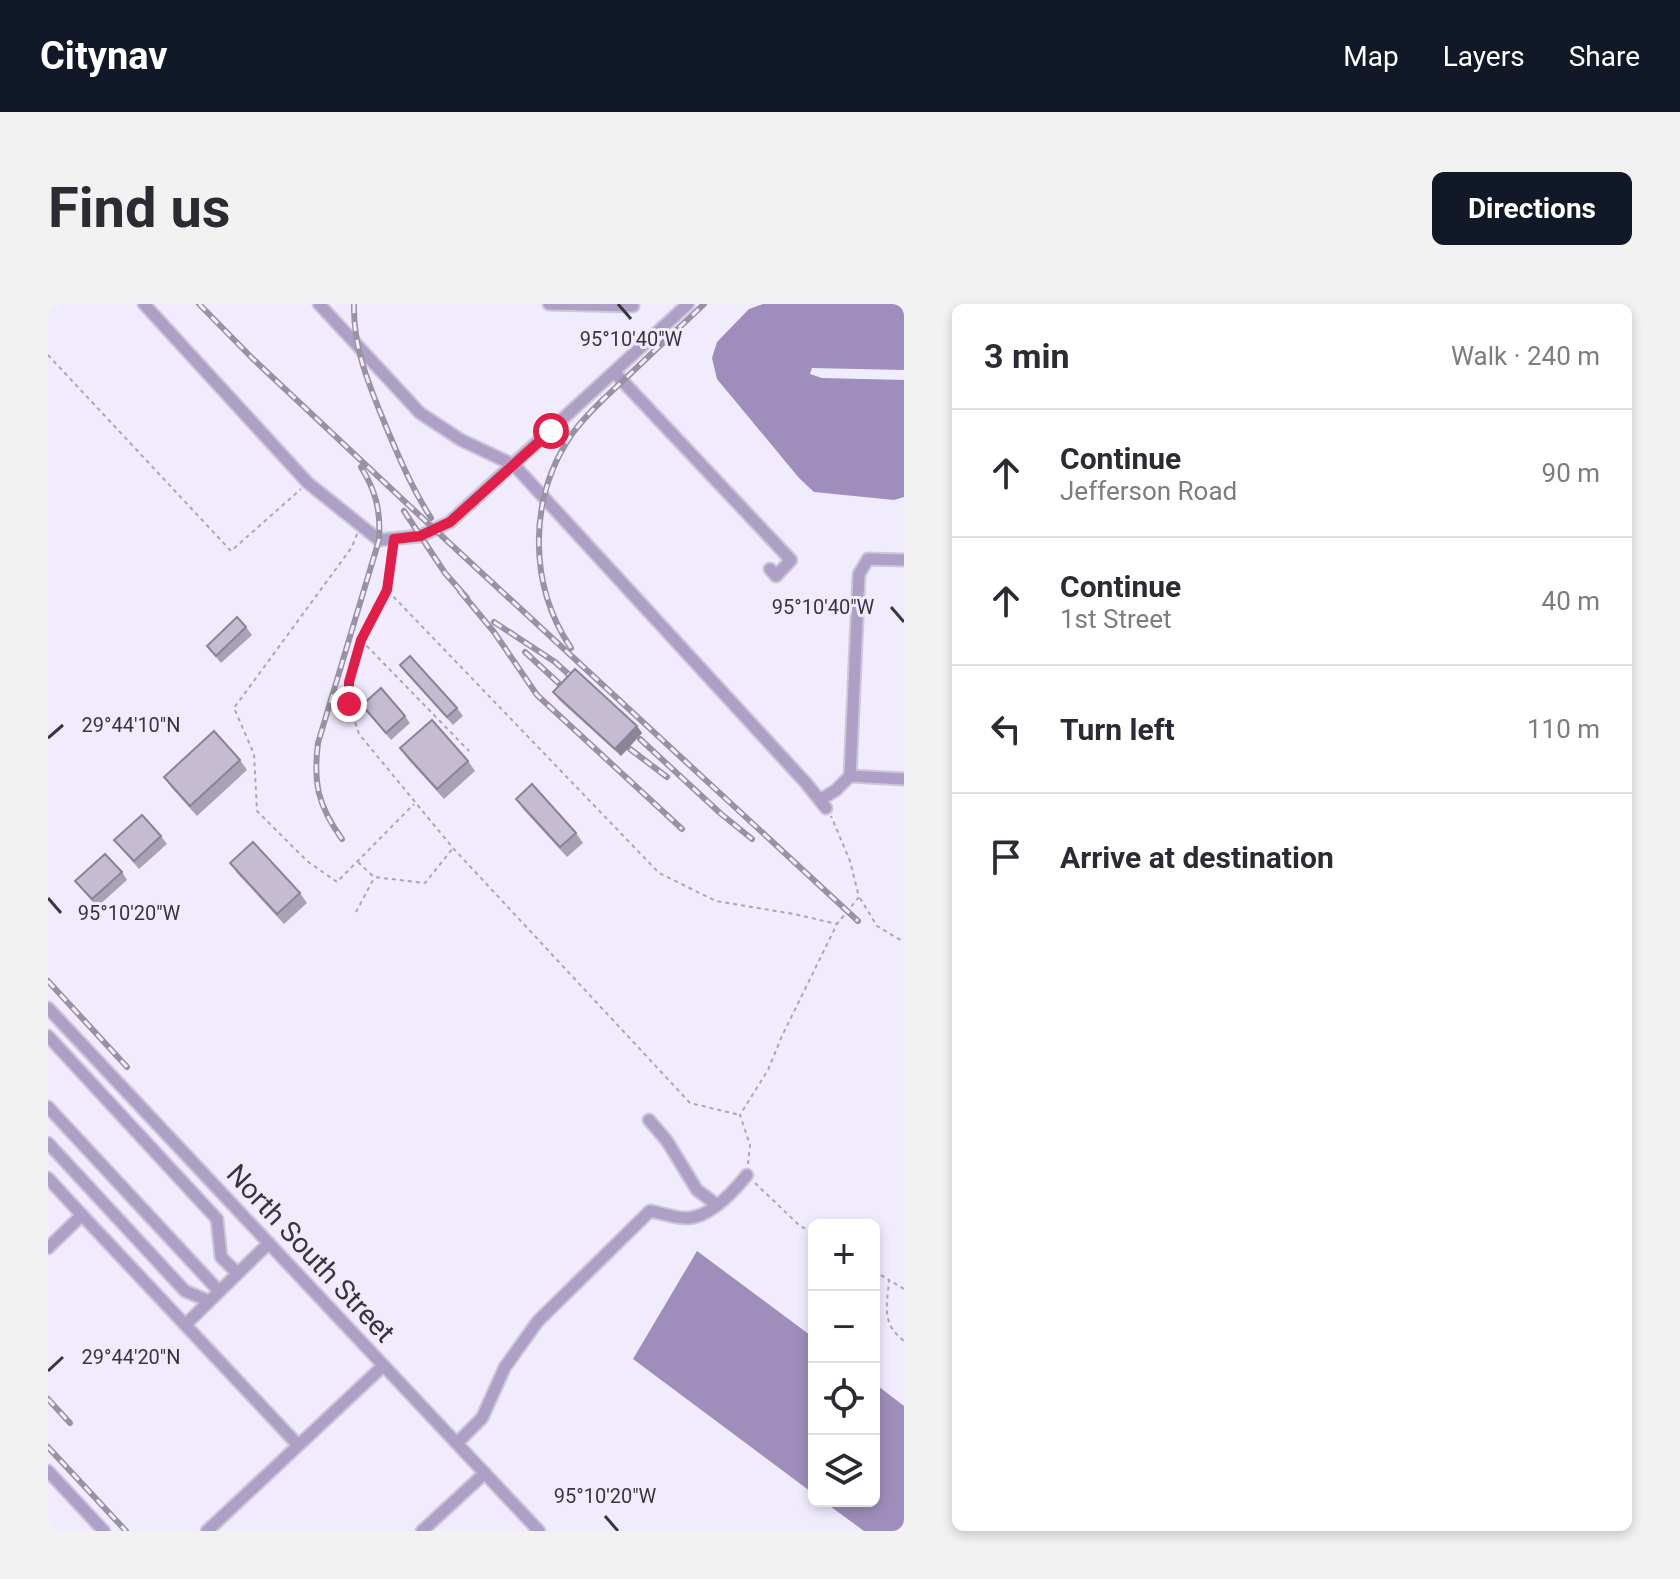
<!DOCTYPE html>
<html lang="en">
<head>
<meta charset="utf-8">
<style>
	body { margin:0; font-family:Roboto,sans-serif; background:#f2f2f3; color:#2b2b33 }
	.controls { position:absolute; right:24px; bottom:24px; display:grid; overflow:hidden; border-radius:12px; box-shadow:0 4px 12px #0003 }
	.controls button { width:72px; height:72px; display:grid; place-items:center; padding:0; border:0; border-bottom:2px solid #e1e1e2; background:#fff; color:#2b2b33; font:40px sans-serif }
	.stop { position:absolute; width:24px; height:24px; margin:-18px; border:6px solid #e11d48; border-radius:50%; background:#fff }
	.stop.end { background:#e11d48; border-color:#fff; box-shadow:0 2px 8px #0008 }
	.list { margin:0; padding:0; list-style:none }
	h2 { display:flex; justify-content:space-between; align-items:center; height:104px; margin:0; padding:0 32px; font-size:34px }
	h2 small { font-size:26px; font-weight:400; color:#7c7c81 }
	.list li { display:grid; grid-template-columns:52px 1fr auto; gap:24px; align-items:center; box-sizing:border-box; height:128px; padding:0 32px; border-top:2px solid #e1e1e2 }
	.list b { display:block; font-size:30px; white-space:nowrap }
	.list p { margin:0; font-size:26px; white-space:nowrap; color:#7c7c81 }
	.list em { font-size:26px; font-style:normal; color:#7c7c81 }
	.icon { flex:none; width:44px; height:44px; fill:none; stroke:currentColor; stroke-width:2; stroke-linecap:round; stroke-linejoin:round }
	.map { position:relative; flex:none; width:856px; height:1227px; overflow:hidden; border-radius:12px }
	header { display:flex; align-items:center; gap:48px; box-sizing:border-box; height:112px; padding:0 40px; background:#111827; color:#fff }
	header strong { font-size:38px }
	nav { display:flex; gap:44px; margin-inline-start:auto; font-size:28px }
	.intro { display:flex; align-items:center; justify-content:space-between; box-sizing:border-box; height:192px; padding:0 48px }
	h1 { margin:0; font-size:56px }
	.button { padding:20px 36px; border-radius:12px; background:#111827; color:#fff; font-size:28px; font-weight:700 }
	main { display:flex; gap:48px; padding:0 48px }
	aside { flex:1; background:#fff; border-radius:12px; box-shadow:0 4px 12px #0003 }
	.map>svg:first-child { display:block }
	.water { fill:#9f8ebb }
	.lines { fill:none; stroke-linecap:round; stroke-linejoin:round }
	.minor-casing { stroke:#ccc7d8; stroke-width:15 }
	.path { stroke:#aba6b6; stroke-width:2; stroke-dasharray:4 4; stroke-linecap:butt }
	.minor { stroke:#ad9fc6; stroke-width:11 }
	.rail-casing { stroke:#9893a2; stroke-width:6 }
	.rail { stroke:#f1ebfe; stroke-width:3; stroke-dasharray:9; stroke-linecap:butt }
	.wall { fill:#a9a2b6 }
	.shaded-wall { fill:#8a8494 }
	.building { fill:#c5bcd4; stroke:#8a8494; stroke-width:2 }
	.route { stroke:#e11d48; stroke-width:10 }
	.ticks { fill:none; stroke:#39353f; stroke-width:3 }
	.labels { text-anchor:middle; stroke-width:6; stroke-linejoin:round; paint-order:stroke }
	.street-label { font-size:28px; fill:#39353f; stroke:#f1ebfe }
	.ticks-label { font-size:20px; text-anchor:middle; fill:#39353f; stroke:#f1ebfe; stroke-width:6; stroke-linejoin:round; paint-order:stroke }
</style>
</head>
<body>
<header>
<strong>Citynav</strong>
<nav><a>Map</a><a>Layers</a><a>Share</a></nav>
</header>
<div class="intro"><h1>Find us</h1><a class="button">Directions</a></div>
<main>
<div class="map">
<svg width="856" height="1227" viewBox="0 0 856 1227">
	<rect width="100%" height="100%" fill="#f1ebfe"/>
	<g class="water">
		<polygon points="715,0 856,0 856,66 764,64 762,70 774,74 856,76 856,193 846,196 766,188 751,174 669,75 664,54 669,38 701,5"/>
		<polygon points="649,947 766,1034 766,1190 585,1055"/>
		<polygon points="826,1079 856,1102 856,1227 816,1227 775,1197 826,1197"/>
	</g>
	<g class="lines">
		<g class="minor-casing">
			<g id="minor">
				<polyline points="96,0 260,179 331,236 372,232 402,218 640,0"/>
				<polyline points="271,0 372,109 413,136 466,161 758,479 778,504"/>
				<polyline points="501,0 585,2"/>
				<polyline points="566,68 743,256 728,272 722,265"/>
				<polyline points="802,472 856,475"/>
				<polyline points="772,496 788,486 802,472 811,270 820,255 856,256"/>
				<polyline points="0,704 491,1227"/>
				<polyline points="0,732 169,915 173,953 189,969"/>
				<polyline points="0,803 171,987"/>
				<polyline points="601,816 619,837 649,886 669,901"/>
				<polyline points="0,839 137,987 161,997"/>
				<polyline points="0,874 34,911"/>
				<polyline points="0,944 34,911 250,1141"/>
				<polyline points="137,1021 221,939"/>
				<path d="M 409,1139 L 434,1114 L 457,1063 L 490,1017 L 602,907 C 613,909 630,915 641,914 C 663,912 686,887 699,871"/>
				<polyline points="0,1167 56,1227"/>
				<polyline points="159,1227 335,1062"/>
				<polyline points="374,1227 437,1169"/>
			</g>
		</g>
		<g class="path">
			<polyline points="0,51 183,247 253,185"/>
			<polyline points="309,230 304,243 186,404 206,450 209,507 259,557 289,578 366,500"/>
			<polyline points="345,244 339,286 313,336 301,378 301,400 311,430 405,544 642,799 692,811"/>
			<polyline points="340,287 611,569 668,597 746,610 789,620"/>
			<polyline points="313,336 421,447"/>
			<polyline points="310,558 326,573 377,579 405,544"/>
			<polyline points="812,594 829,622 856,638"/>
			<polyline points="308,608 326,574"/>
			<polyline points="700,860 702,841 692,811 720,766 734,732 789,620 811,593 802,557 783,512"/>
			<polyline points="707,879 751,921 766,930"/>
			<polyline points="826,967 841,976"/>
			<path d="M 856,985 L 841,976 C 839,1003 833,1019 856,1037"/>
		</g>
		<use href="#minor" class="minor"/>
		<g class="rail-casing">
			<g id="rail">
				<polyline points="151,0 204,54 369,209 810,617"/>
				<path d="M 306,0 C 305,46 322,83 339,125 C 352,156 365,186 383,214"/>
				<polyline points="356,207 397,269 419,294"/>
				<polyline points="412,287 446,328 489,391 634,525"/>
				<polyline points="446,318 507,358 527,376"/>
				<path d="M 523,344 C 480,280 480,194 524,130 C 540,108 561,90 580,72 C 605,48 631,24 656,0"/>
				<polyline points="477,348 518,386"/>
				<polyline points="592,435 672,509 704,535"/>
				<polyline points="582,445 619,473"/>
				<path d="M 294,535 C 270,502 265,479 270,439 L 331,236 C 333,208 328,187 313,163"/>
				<polyline points="0,677 79,763"/>
				<polyline points="0,1095 22,1119"/>
				<polyline points="0,1143 78,1227"/>
			</g>
		</g>
		<use href="#rail" class="rail"/>
	</g>
	<g class="wall">
		<polygon points="198,323 204,331 173,359 159,342"/>
		<polygon points="352,361 409,404 415,412 405,421 357,368"/>
		<polygon points="505,388 589,422 594,429 573,452 511,396"/>
		<polygon points="314,401 357,412 362,419 343,436"/>
		<polygon points="352,444 420,457 427,467 396,495 359,454"/>
		<polygon points="192,456 199,466 149,512 123,483 116,473"/>
		<polygon points="468,495 528,529 535,539 519,553 475,505"/>
		<polygon points="113,532 119,540 91,565 66,536"/>
		<polygon points="182,559 252,589 259,599 236,620 189,569"/>
		<polygon points="74,568 79,576 49,603 27,577"/>
	</g>
	<polygon class="shaded-wall" points="589,422 594,429 573,452 567,445"/>
	<g class="building">
		<polygon points="189,313 198,323 168,352 159,342"/>
		<polygon points="362,352 409,404 399,413 352,361"/>
		<polygon points="527,365 589,422 567,445 505,388"/>
		<polygon points="333,384 357,412 338,429 314,401"/>
		<polygon points="384,416 420,457 389,485 352,444"/>
		<polygon points="166,427 192,456 142,502 116,473"/>
		<polygon points="484,480 528,529 512,543 468,495"/>
		<polygon points="94,511 113,532 86,557 66,536"/>
		<polygon points="205,538 252,589 229,610 182,559"/>
		<polygon points="57,550 74,568 44,595 27,577"/>
	</g>
	<g class="lines">
		<polyline class="route" points="301,400 301,378 313,336 339,286 346,235 372,232 402,218 503,127"/>
	</g>
	<path class="ticks" d="M 570,0 L 583,15M 843,303 L 856,318M 0,434 L 15,421M 0,594 L 13,609M 0,1067 L 15,1053M 557,1212 L 570,1227"/>
	<g class="labels">
		<g class="street-label">
			<text transform="translate(263 949) rotate(47)" y="10">North South Street</text>
		</g>
	</g>
	<g class="ticks-label">
		<text x="583" y="42">95°10'40"W</text>
		<text x="775" y="310">95°10'40"W</text>
		<text x="83" y="428">29°44'10"N</text>
		<text x="81" y="616">95°10'20"W</text>
		<text x="83" y="1060">29°44'20"N</text>
		<text x="557" y="1199">95°10'20"W</text>
	</g>
</svg>
<div class="controls">
<button>+</button>
<button>−</button>
<button><svg class="icon" aria-label="locate" viewBox="0 0 24 24"><circle cx="12" cy="12" r="6"/><path d="M12 2v4M12 18v4M2 12h4M18 12h4"/></svg></button>
<button><svg class="icon" aria-label="layers" viewBox="0 0 24 24"><path d="M12 4l9 5-9 5-9-5zM3 14l9 5 9-5"/></svg></button>
</div>
<div class="stop" style="left:503px;top:127px"></div>
<div class="stop end" style="left:301px;top:400px"></div>
</div>
<aside>
<h2>3 min<small>Walk · 240 m</small></h2>
<ul class="list">
<li><svg class="icon" aria-label="ahead" viewBox="0 0 24 24"><path d="M12 20V5M6 11l6-6 6 6"/></svg><div><b>Continue</b><p>Jefferson Road</p></div><em>90 m</em></li>
<li><svg class="icon" aria-label="ahead" viewBox="0 0 24 24"><path d="M12 20V5M6 11l6-6 6 6"/></svg><div><b>Continue</b><p>1st Street</p></div><em>40 m</em></li>
<li><svg class="icon" aria-label="left" viewBox="0 0 24 24"><path d="M17 20v-9H6M10 6l-5 5 5 5"/></svg><div><b>Turn left</b></div><em>110 m</em></li>
<li><svg class="icon" aria-label="arrive" viewBox="0 0 24 24"><path d="M6 21V4h12l-3 4 3 4H6"/></svg><div><b>Arrive at destination</b></div></li>
</ul>
</aside>
</main>
</body>
</html>
